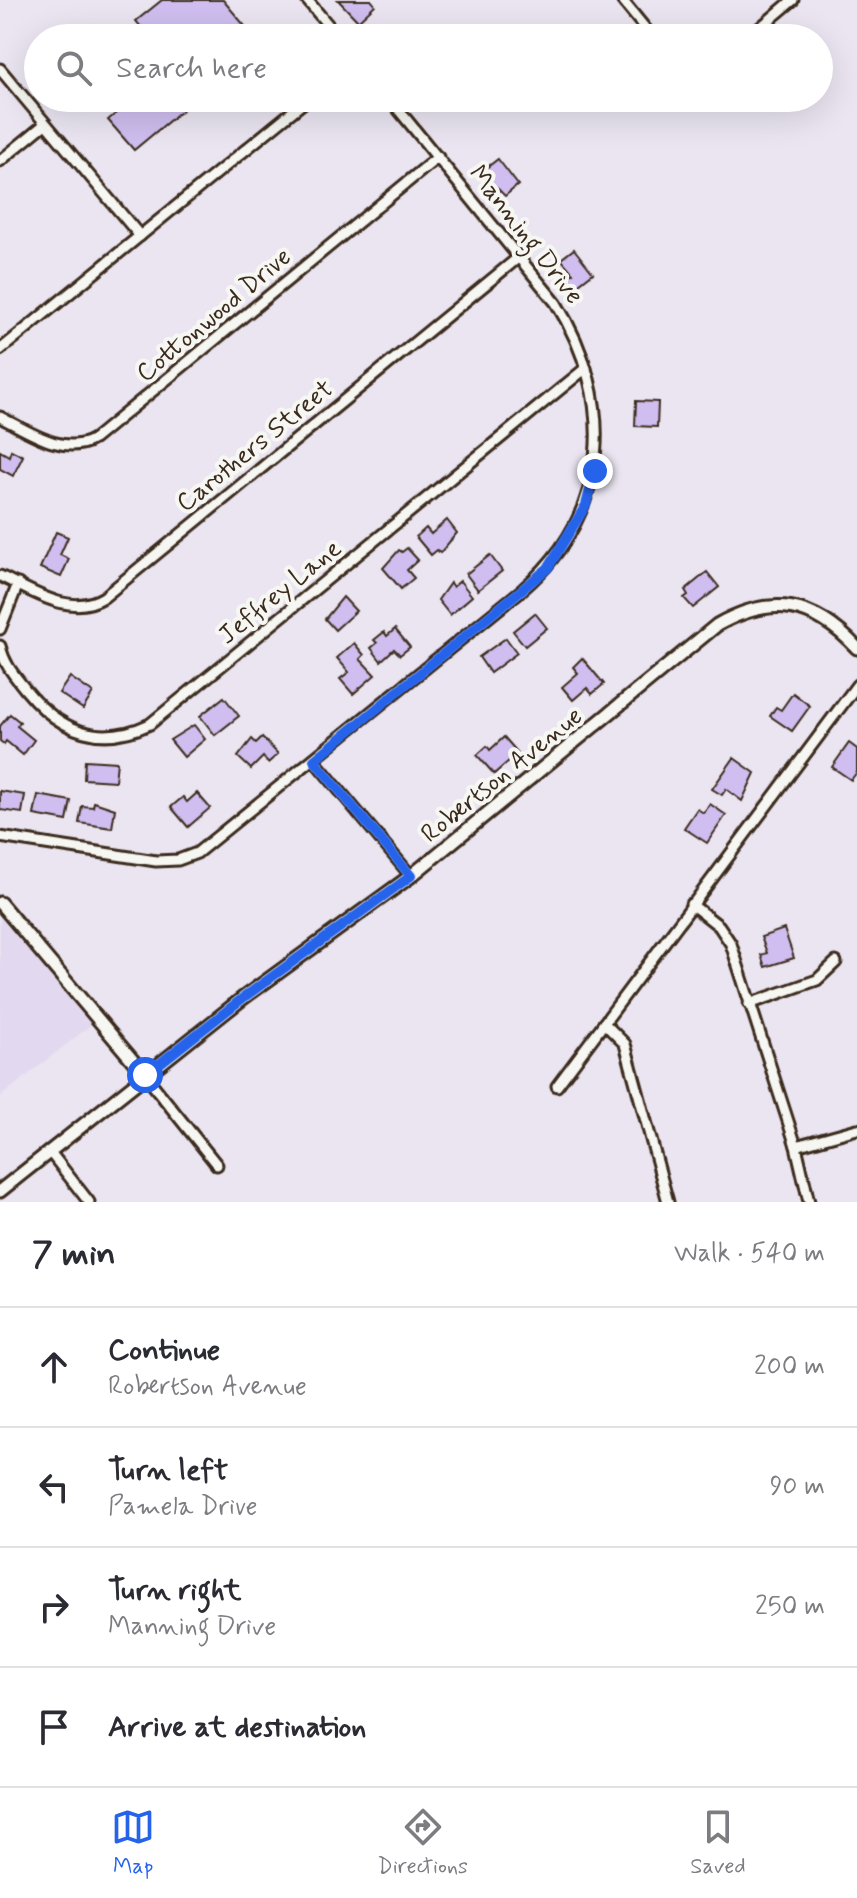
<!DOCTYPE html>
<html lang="en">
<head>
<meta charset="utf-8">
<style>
	body { margin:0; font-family:Mynerve,sans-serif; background:#f7f7f7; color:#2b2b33 }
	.stop { position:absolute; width:24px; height:24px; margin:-18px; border:6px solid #2563eb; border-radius:50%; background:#fff }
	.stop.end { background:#2563eb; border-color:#fff; box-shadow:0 2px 8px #0008 }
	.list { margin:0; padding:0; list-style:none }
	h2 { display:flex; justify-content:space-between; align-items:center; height:104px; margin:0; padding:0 32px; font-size:34px }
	h2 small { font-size:26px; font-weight:400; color:#7c7c81 }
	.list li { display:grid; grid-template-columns:52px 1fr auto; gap:24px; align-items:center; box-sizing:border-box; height:120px; padding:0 32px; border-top:2px solid #e1e1e2 }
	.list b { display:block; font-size:30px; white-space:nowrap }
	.list p { margin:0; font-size:26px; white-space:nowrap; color:#7c7c81 }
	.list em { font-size:26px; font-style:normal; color:#7c7c81 }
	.icon { flex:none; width:44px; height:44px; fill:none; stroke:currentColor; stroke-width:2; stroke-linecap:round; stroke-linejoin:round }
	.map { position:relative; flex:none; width:857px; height:1202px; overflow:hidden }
	.search { position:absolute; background:#fff; box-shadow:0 8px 32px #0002; left:24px; right:24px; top:24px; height:88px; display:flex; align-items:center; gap:20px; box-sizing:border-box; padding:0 28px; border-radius:44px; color:#7c7c81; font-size:30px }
	.sheet { height:584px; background:#fff }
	nav { display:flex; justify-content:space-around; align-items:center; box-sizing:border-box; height:112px; border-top:2px solid #e1e1e2; background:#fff; font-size:22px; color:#7c7c81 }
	nav a { display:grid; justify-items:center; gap:4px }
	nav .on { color:#2563eb }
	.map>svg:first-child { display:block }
	.built { fill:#e2d9f0 }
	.building { fill:#cfbeef; stroke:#3b2a1e; stroke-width:2 }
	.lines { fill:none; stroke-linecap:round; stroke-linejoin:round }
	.minor-casing { stroke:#3b2a1e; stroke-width:15 }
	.tertiary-casing { stroke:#3b2a1e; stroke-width:17 }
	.minor { stroke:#f6f6f2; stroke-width:9 }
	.tertiary { stroke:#f6f6f2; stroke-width:11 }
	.route { stroke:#2563eb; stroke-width:10 }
	.labels { text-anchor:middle; stroke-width:8; stroke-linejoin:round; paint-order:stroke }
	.street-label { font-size:26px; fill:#3b2a1e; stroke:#f6f6f2 }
</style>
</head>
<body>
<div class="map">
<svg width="857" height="1202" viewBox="0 0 857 1202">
	<rect width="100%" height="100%" fill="#eae5f1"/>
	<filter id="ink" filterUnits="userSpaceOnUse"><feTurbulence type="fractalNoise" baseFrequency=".0125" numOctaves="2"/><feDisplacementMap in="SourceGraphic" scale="16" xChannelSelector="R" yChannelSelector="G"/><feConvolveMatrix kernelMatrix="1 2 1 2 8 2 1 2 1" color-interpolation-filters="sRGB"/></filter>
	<g filter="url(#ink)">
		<polygon class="built" points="0,917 92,1024 0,1097"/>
		<g class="building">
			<polygon points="162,0 223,0 255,38 150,38 136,21"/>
			<polygon points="338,0 371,0 375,5 358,21"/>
			<polygon points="134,98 181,98 187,106 134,150 108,120"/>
			<polygon points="498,159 518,185 505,196 481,172"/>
			<polygon points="574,249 593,273 575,287 568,277 573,273 561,259"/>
			<polygon points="636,401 658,402 657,427 635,426"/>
			<polygon points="11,450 23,456 13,476 0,469 0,451 9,456"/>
			<polygon points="447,520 457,533 440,553 437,550 431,555 416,537 426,528 431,534"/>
			<polygon points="56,532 68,537 60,555 69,559 61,577 40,568"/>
			<polygon points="407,548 418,560 407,570 414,578 401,589 383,568 399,550 402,552"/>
			<polygon points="490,555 502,571 478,590 466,574"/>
			<polygon points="707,572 719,587 693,608 684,598 688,595 685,590"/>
			<polygon points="460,581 472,596 450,615 438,600 450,583 453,587"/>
			<polygon points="343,597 356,611 335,630 325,619"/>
			<polygon points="535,613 547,628 525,646 513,631"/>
			<polygon points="395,629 410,647 400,655 394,649 381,661 371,648 377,643 374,640 384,632 387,636"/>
			<polygon points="506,638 517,653 490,673 479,657"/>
			<polygon points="354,643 364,655 360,659 375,675 353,694 340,679 349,672 337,658"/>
			<polygon points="582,658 604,684 592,694 587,688 573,700 562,687 578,673 573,667"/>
			<polygon points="70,677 93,693 83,709 59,693"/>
			<polygon points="793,693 810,706 792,731 770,716 776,707 781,710"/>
			<polygon points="224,697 239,716 215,735 200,716"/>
			<polygon points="10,714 20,722 17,726 34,740 23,755 6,741 4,744 0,741 0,726"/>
			<polygon points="194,725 205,739 184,757 170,740"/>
			<polygon points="262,737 278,754 268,763 263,757 251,769 238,757 252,739 256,743"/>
			<polygon points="504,737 518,753 494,774 477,755 487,746 490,750"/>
			<polygon points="849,743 857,749 857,772 851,780 832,767"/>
			<polygon points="734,758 755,773 742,801 726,789 722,795 712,789"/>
			<polygon points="85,760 117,762 115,781 84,779"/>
			<polygon points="0,791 25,795 22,813 0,810"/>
			<polygon points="197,793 210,808 188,827 171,807 183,797 187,802"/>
			<polygon points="38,795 71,801 67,821 34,815"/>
			<polygon points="94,802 115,809 112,828 79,823 82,806 93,807"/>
			<polygon points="710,804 726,815 707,843 684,828 697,809 704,813"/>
			<polygon points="784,929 794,958 765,967 761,955 767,953 761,937"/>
		</g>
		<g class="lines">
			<g class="minor-casing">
				<g id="minor">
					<polyline points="307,0 339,38"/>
					<polyline points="622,0 653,38"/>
					<polyline points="748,38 793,0"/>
					<polyline points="0,69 140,236"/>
					<polyline points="0,161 45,124"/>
					<polyline points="0,350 309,98"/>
					<path d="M 0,417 C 28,431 64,457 94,439 L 438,157"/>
					<path d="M 0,576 C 33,591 70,618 104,597 L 519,257"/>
					<polyline points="0,629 18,584"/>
					<path d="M 0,646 C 4,664 14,675 25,689 C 59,731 99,748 150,724 L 586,368"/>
					<polyline points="314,760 411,876"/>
					<path d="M 0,837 L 156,861 L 178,860 L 197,853 L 523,589 C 612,512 616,400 556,303 L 389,98"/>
					<polyline points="691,904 719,926 731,944 796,1146 809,1202"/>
					<polyline points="749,1004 817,980 836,962"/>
					<polyline points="604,1023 625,1044 668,1202"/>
					<polyline points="145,1075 217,1165"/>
					<polyline points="557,1086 857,685"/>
					<polyline points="796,1146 857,1129"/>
					<polyline points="50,1152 89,1202"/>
				</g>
			</g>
			<g class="tertiary-casing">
				<g id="tertiary">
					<polyline points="0,903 145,1075"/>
					<path d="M 0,1191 L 243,998 L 411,876 L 717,625 C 772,594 814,602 857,648"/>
				</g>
			</g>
			<use href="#minor" class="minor"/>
			<use href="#tertiary" class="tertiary"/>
		</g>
	</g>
	<g class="lines" filter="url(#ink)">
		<polyline class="route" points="145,1075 243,998 411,876 314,760 548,568 586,505 595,471"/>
	</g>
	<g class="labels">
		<g class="street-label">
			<text transform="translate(527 234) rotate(52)" y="9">Manning Drive</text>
			<text transform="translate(213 314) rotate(-40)" y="9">Cottonwood Drive</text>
			<text transform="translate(254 445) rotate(-39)" y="9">Carothers Street</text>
			<text transform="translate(279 591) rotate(-39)" y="9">Jeffrey Lane</text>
			<text transform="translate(501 774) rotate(-39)" y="9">Robertson Avenue</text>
		</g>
	</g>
</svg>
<div class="stop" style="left:145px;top:1075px"></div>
<div class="stop end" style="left:595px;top:471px"></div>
<div class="search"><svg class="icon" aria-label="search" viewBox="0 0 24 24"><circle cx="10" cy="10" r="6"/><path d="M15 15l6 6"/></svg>Search here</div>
</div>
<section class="sheet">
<h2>7 min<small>Walk · 540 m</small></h2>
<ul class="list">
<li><svg class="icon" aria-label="ahead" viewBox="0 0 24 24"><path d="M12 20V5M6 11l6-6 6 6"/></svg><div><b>Continue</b><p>Robertson Avenue</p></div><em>200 m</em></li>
<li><svg class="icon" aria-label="left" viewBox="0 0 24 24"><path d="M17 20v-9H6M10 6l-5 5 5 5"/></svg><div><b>Turn left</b><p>Pamela Drive</p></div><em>90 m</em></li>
<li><svg class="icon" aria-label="right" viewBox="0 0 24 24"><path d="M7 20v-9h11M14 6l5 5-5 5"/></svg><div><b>Turn right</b><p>Manning Drive</p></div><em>250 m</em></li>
<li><svg class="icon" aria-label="arrive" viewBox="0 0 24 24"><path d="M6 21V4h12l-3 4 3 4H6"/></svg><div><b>Arrive at destination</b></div></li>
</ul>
</section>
<nav>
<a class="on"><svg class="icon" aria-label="map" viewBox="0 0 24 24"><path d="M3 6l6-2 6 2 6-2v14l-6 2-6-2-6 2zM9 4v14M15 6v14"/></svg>Map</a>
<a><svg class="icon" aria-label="directions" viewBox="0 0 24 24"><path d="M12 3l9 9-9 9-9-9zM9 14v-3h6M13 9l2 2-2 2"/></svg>Directions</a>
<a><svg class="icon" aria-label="saved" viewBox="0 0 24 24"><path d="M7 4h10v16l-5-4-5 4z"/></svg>Saved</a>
</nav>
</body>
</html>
